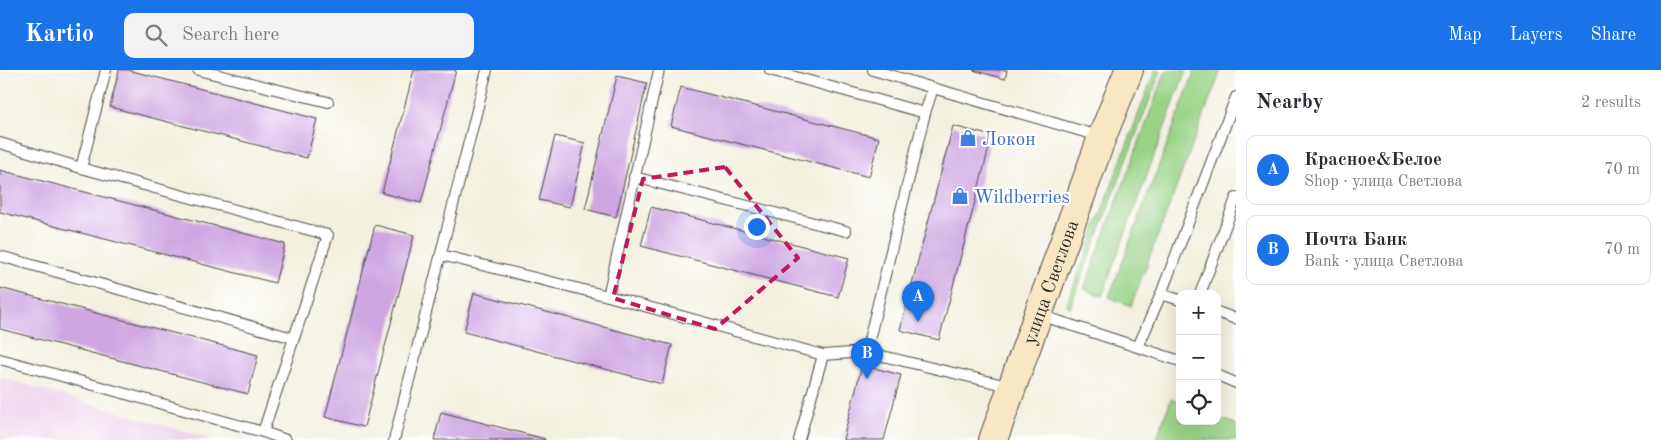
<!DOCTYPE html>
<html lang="en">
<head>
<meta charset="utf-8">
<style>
	body { margin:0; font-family:"Old Standard TT",serif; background:#f2f2f3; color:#2b2b33 }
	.controls { position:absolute; right:15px; bottom:15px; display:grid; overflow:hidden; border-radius:10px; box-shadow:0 5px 20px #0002 }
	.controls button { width:45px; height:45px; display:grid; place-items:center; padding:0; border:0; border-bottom:1px solid #e1e1e2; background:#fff; color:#2b2b33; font:25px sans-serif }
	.you { position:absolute; left:756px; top:156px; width:18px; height:18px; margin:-12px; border:4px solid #fff; border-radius:50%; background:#1a73e8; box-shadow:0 0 0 8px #1a73e833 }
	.badge { display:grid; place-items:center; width:32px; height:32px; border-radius:50%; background:#1a73e8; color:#fff; font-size:16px; font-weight:700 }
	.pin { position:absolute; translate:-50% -41px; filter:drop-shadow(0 1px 2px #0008) }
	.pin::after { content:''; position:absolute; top:26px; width:18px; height:15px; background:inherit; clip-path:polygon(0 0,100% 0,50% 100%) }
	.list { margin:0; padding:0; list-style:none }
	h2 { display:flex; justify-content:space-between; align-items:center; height:65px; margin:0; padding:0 20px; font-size:21px }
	h2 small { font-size:16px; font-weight:400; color:#7c7c81 }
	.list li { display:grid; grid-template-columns:32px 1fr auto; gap:15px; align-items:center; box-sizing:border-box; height:70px; margin:0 10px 10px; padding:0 10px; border:1px solid #e1e1e2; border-radius:10px }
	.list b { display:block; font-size:19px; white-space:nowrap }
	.list p { margin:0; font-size:16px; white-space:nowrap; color:#7c7c81 }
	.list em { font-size:16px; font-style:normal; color:#7c7c81 }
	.icon { flex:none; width:28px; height:28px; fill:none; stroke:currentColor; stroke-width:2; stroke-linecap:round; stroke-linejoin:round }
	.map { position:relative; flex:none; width:1236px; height:370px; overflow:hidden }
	header { display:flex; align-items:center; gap:30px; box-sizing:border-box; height:70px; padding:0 25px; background:#1a73e8; color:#fff }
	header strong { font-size:24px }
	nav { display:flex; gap:28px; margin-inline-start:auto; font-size:18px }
	.search { width:350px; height:45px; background:#f2f2f3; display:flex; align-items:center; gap:12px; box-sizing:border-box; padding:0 18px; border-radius:10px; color:#7c7c81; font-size:19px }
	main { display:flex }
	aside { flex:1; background:#fff }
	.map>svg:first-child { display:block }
	.built { fill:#ecd1ea }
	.green { fill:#99d386; stroke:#627f58 }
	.building { fill:#cda6e2 }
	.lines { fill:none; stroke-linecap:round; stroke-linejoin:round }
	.lane-casing { stroke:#494946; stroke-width:12 }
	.secondary-casing { stroke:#494946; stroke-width:30 }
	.lane { stroke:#fff; stroke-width:10 }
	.secondary { stroke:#f9e7c3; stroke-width:28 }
	.marked { fill:none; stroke:#c2185b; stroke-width:4; stroke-dasharray:10 6; stroke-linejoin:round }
	.labels { text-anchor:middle; stroke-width:4.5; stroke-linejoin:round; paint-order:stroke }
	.shop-label { font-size:19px; fill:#366cbe; stroke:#fff; text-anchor:start }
	.street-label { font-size:19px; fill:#2b2b2b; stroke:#fff }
</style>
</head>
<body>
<header>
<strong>Kartio</strong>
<div class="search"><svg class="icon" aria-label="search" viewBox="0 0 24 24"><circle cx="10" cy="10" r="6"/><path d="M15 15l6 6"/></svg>Search here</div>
<nav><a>Map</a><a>Layers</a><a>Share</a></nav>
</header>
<main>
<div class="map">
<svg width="1236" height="370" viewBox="0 0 1236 370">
	<rect width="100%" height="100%" fill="#fff"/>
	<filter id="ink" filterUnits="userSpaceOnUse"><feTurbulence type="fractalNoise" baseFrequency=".02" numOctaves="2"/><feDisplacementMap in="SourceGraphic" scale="10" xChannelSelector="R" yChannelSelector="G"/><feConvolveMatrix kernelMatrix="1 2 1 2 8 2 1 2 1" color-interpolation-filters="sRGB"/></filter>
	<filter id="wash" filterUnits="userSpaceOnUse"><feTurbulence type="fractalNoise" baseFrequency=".0096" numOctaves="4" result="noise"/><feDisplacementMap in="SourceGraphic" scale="20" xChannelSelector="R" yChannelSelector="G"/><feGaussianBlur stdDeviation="1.12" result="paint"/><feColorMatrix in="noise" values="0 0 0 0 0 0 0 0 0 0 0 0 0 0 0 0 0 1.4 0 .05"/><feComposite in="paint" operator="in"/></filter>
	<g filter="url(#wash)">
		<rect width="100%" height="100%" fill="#f3f0df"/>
		<polygon class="built" points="0,307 214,370 0,370"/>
		<g class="green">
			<polygon points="1155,0 1161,0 1070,238 1067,234"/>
			<polygon points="1166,0 1186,0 1102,226 1084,219"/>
			<polygon points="1195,0 1221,0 1131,236 1109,227"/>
			<polygon points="1171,329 1180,333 1180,351 1217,351 1217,347 1236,354 1236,370 1156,370"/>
		</g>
		<g id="blocks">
			<g class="building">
				<polygon points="119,0 128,0 317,49 307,88 110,37"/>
				<polygon points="414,0 456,0 421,133 382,123"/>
				<polygon points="973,0 1007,0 1005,9"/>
				<polygon points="617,6 647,13 616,147 585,139"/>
				<polygon points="681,17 879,68 869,107 671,56"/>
				<polygon points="953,56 992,66 939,270 900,260"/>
				<polygon points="555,66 585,73 570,137 539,130"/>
				<polygon points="0,100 285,174 275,213 0,142"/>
				<polygon points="651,137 849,188 838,227 641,176"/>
				<polygon points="375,155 414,165 364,357 325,347"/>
				<polygon points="0,218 258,285 248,324 0,259"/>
				<polygon points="474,223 672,275 662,314 464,262"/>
				<polygon points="862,295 901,305 884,370 843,370"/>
				<polygon points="441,342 545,369 545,370 434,370"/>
			</g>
		</g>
	</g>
	<g filter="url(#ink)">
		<use href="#blocks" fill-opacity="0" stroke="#494946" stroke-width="1"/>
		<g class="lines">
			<g class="lane-casing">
				<g id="lane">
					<polyline points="198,0 328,32"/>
					<polyline points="770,0 925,43 866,282"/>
					<polyline points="873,0 933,18"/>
					<polyline points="925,43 933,18 1102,67"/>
					<polyline points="0,73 81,98 328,165 263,362"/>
					<polyline points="81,98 106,0"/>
					<polyline points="634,107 846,161"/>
					<polyline points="441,185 608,226 659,0"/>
					<polyline points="0,186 293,268"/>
					<polyline points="1161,224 1236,27"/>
					<polyline points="1200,224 1236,128"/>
					<polyline points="608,226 823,285"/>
					<polyline points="1217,242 1236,249"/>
					<polyline points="1040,245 1180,291"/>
					<polyline points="1138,277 1161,224 1180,230"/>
					<polyline points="0,289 263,362 286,370"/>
					<polyline points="1217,305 1236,313"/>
					<polyline points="394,370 487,0"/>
					<polyline points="799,370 823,285 866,282 1012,317"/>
				</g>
			</g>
			<g class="secondary-casing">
				<g id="secondary">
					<path id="s1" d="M 993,370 L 1102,67 L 1129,0"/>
				</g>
			</g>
			<use href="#lane" class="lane"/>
			<use href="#secondary" class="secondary"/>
		</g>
	</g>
	<path class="marked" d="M 725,97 L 798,188 L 715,259 L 613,228 L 643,109 Z"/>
	<defs>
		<g id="shop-bare" transform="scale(1.35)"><path d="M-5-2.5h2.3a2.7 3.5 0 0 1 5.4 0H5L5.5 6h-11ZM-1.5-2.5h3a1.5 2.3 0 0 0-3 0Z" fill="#3f7fe0" stroke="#fff" stroke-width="2.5" paint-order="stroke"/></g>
	</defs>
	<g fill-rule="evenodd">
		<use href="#shop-bare" x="968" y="68"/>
		<use href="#shop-bare" x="960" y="126"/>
	</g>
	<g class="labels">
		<g class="shop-label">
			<text x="982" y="75">Локон</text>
			<text x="974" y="133">Wildberries</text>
		</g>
		<g class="street-label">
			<text dy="7" stroke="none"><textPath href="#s1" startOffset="168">улица Светлова</textPath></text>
		</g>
	</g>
</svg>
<div class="controls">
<button>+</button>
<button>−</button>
<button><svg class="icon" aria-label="locate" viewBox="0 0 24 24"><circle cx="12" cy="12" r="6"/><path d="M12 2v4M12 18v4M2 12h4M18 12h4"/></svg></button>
</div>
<div class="you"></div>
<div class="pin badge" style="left:918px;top:252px">A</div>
<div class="pin badge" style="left:867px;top:309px">B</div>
</div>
<aside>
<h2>Nearby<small>2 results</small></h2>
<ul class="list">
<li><span class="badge">A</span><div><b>Красное&amp;Белое</b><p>Shop · улица Светлова</p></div><em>70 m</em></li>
<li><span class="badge">B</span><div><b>Почта Банк</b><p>Bank · улица Светлова</p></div><em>70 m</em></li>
</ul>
</aside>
</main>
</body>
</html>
